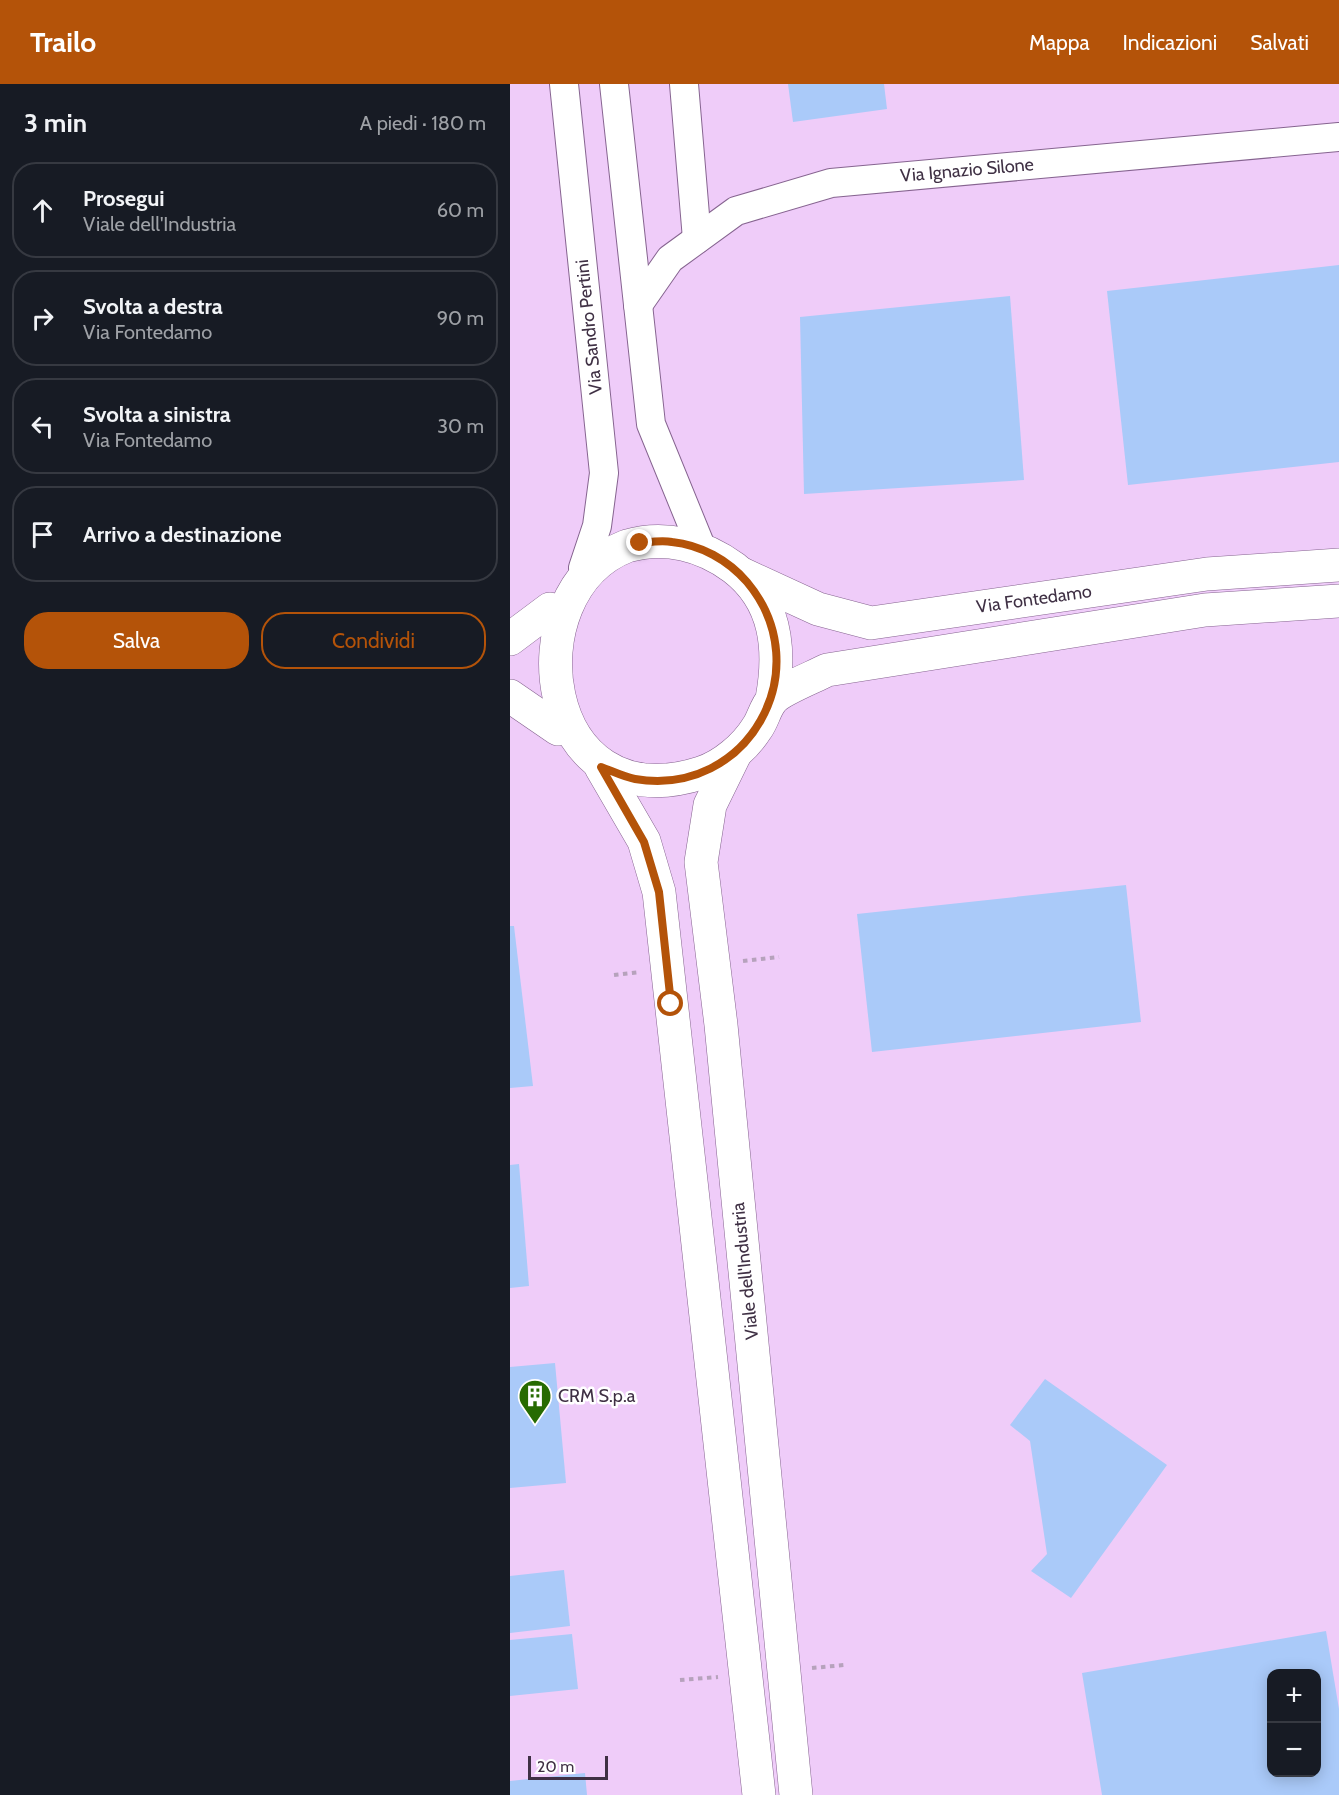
<!DOCTYPE html>
<html lang="it">
<head>
<meta charset="utf-8">
<style>
	body { margin:0; font-family:Cabin,sans-serif; background:#20242c; color:#f1f3f6 }
	.controls { position:absolute; right:18px; bottom:18px; display:grid; overflow:hidden; border-radius:12px; box-shadow:0 3px 15px #0003 }
	.controls button { width:54px; height:54px; display:grid; place-items:center; padding:0; border:0; border-bottom:2px solid #363941; background:#171b24; color:#f1f3f6; font:30px sans-serif }
	.scale { position:absolute; left:18px; bottom:15px; width:80px; box-sizing:border-box; padding-left:6px; border:3px solid #3f3044; border-top:0; font-size:16px; line-height:21px; white-space:nowrap; color:#3f3044; -webkit-text-stroke:4px #fff; paint-order:stroke }
	.stop { position:absolute; width:18px; height:18px; margin:-14px; border:4px solid #b45309; border-radius:50%; background:#fff }
	.stop.end { background:#b45309; border-color:#fff; box-shadow:0 2px 6px #0008 }
	.list { margin:0; padding:0; list-style:none }
	h2 { display:flex; justify-content:space-between; align-items:center; height:78px; margin:0; padding:0 24px; font-size:26px }
	h2 small { font-size:20px; font-weight:400; color:#9ea1a6 }
	.list li { display:grid; grid-template-columns:39px 1fr auto; gap:18px; align-items:center; box-sizing:border-box; height:96px; margin:0 12px 12px; padding:0 12px; border:2px solid #363941; border-radius:24px }
	.list b { display:block; font-size:22px; white-space:nowrap }
	.list p { margin:0; font-size:20px; white-space:nowrap; color:#9ea1a6 }
	.list em { font-size:20px; font-style:normal; color:#9ea1a6 }
	.actions { display:flex; gap:12px; padding:18px 24px }
	.actions a { flex:1; padding:14px 0; border:2px solid #b45309; border-radius:24px; text-align:center; font-size:21px; color:#b45309 }
	.actions .main { background:#b45309; color:#fff }
	.icon { flex:none; width:33px; height:33px; fill:none; stroke:currentColor; stroke-width:2; stroke-linecap:round; stroke-linejoin:round }
	.map { position:relative; flex:none; width:829px; height:1711px; overflow:hidden }
	header { display:flex; align-items:center; gap:36px; box-sizing:border-box; height:84px; padding:0 30px; background:#b45309; color:#fff }
	header strong { font-size:28px }
	nav { display:flex; gap:33px; margin-inline-start:auto; font-size:21px }
	main { display:flex }
	aside { flex:1; background:#171b24 }
	.map>svg:first-child { display:block }
	.built { fill:#efccf9; fill-rule:evenodd }
	.building { fill:#aacaf9; fill-rule:evenodd }
	.lines { fill:none; stroke-linecap:round; stroke-linejoin:round }
	.street-casing { stroke:#866490; stroke-width:30 }
	.secondary-casing { stroke:#866490; stroke-width:34 }
	.path { stroke:#b6a2bc; stroke-width:4; stroke-dasharray:4.5 4.5; stroke-linecap:butt }
	.street { stroke:#fff; stroke-width:28 }
	.secondary { stroke:#fff; stroke-width:33 }
	.route { stroke:#b45309; stroke-width:8 }
	.labels { text-anchor:middle; stroke-width:5; stroke-linejoin:round; paint-order:stroke }
	.street-label { font-size:18px; fill:#3f3044; stroke:#fff }
	.poi-label { font-size:18px; fill:#3f3044; stroke:#fff; text-anchor:start }
</style>
</head>
<body>
<header>
<strong>Trailo</strong>
<nav><a>Mappa</a><a>Indicazioni</a><a>Salvati</a></nav>
</header>
<main>
<aside>
<h2>3 min<small>A piedi · 180 m</small></h2>
<ul class="list">
<li><svg class="icon" aria-label="ahead" viewBox="0 0 24 24"><path d="M12 20V5M6 11l6-6 6 6"/></svg><div><b>Prosegui</b><p>Viale dell'Industria</p></div><em>60 m</em></li>
<li><svg class="icon" aria-label="right" viewBox="0 0 24 24"><path d="M7 20v-9h11M14 6l5 5-5 5"/></svg><div><b>Svolta a destra</b><p>Via Fontedamo</p></div><em>90 m</em></li>
<li><svg class="icon" aria-label="left" viewBox="0 0 24 24"><path d="M17 20v-9H6M10 6l-5 5 5 5"/></svg><div><b>Svolta a sinistra</b><p>Via Fontedamo</p></div><em>30 m</em></li>
<li><svg class="icon" aria-label="arrive" viewBox="0 0 24 24"><path d="M6 21V4h12l-3 4 3 4H6"/></svg><div><b>Arrivo a destinazione</b></div></li>
</ul>
<div class="actions"><a class="main">Salva</a><a>Condividi</a></div>
</aside>
<div class="map">
<svg width="829" height="1711" viewBox="0 0 829 1711">
	<rect width="100%" height="100%" fill="#f5defc"/>
	<path class="built" d="M 0,0 L 829,0 L 829,1711 L 0,1711 ZM 762,1590 L 806,1590 L 806,1688 L 762,1688 Z"/>
	<g class="building">
		<polygon points="278,0 374,0 377,25 283,38"/>
		<polygon points="829,181 829,378 618,401 597,207"/>
		<polygon points="500,212 514,396 294,410 290,233"/>
		<polygon points="616,801 631,938 362,968 347,830"/>
		<polygon points="0,842 4,842 23,1002 0,1004"/>
		<polygon points="9,1080 19,1202 0,1204 0,1081"/>
		<polygon points="45,1279 56,1399 0,1404 0,1283"/>
		<polygon points="535,1295 657,1381 561,1514 521,1487 537,1470 520,1357 500,1341"/>
		<polygon points="54,1486 60,1542 0,1549 0,1492"/>
		<path d="M 816,1547 L 829,1625 L 829,1711 L 592,1711 L 572,1589 ZM 762,1590 L 806,1590 L 806,1688 L 762,1688 Z"/>
		<polygon points="62,1550 68,1605 0,1612 0,1556"/>
		<polygon points="75,1689 77,1711 0,1711 0,1697"/>
	</g>
	<g class="lines">
		<g class="street-casing">
			<g id="street">
				<polyline points="54,0 94,389 87,442 73,484"/>
				<polyline points="104,0 141,340 192,465"/>
				<polyline points="174,0 187,155"/>
				<polyline points="128,221 160,175 226,127 321,99 829,53"/>
			</g>
		</g>
		<g class="secondary-casing">
			<g id="secondary">
				<polyline points="232,490 308,525 361,539 697,490 829,481"/>
				<polyline points="0,555 40,525"/>
				<polyline points="0,612 48,645"/>
				<path d="M 262,615 C 271,566 267,517 224,484 C 193,461 155,451 117,462 C 0,507 28,741 191,689 C 213,682 235,663 247,644 C 253,636 255,624 262,616 C 270,606 304,593 317,586 L 695,526 L 829,517"/>
				<polyline points="225,670 200,721 191,778 211,941 286,1711"/>
				<polyline points="91,683 134,757 149,808 249,1711"/>
			</g>
		</g>
		<g class="path">
			<polyline points="233,877 269,873"/>
			<polyline points="104,891 130,888"/>
			<polyline points="302,1584 334,1581"/>
			<polyline points="170,1596 208,1593"/>
		</g>
		<use href="#street" class="street"/>
		<use href="#secondary" class="secondary"/>
	</g>
	<g class="lines">
		<path class="route" d="M 130,459 C 140,458 152,456 162,458 C 191,461 218,476 237,498 C 310,585 238,714 125,695 C 114,693 102,687 91,683 L 134,758 L 149,808 L 161,920"/>
	</g>
	<defs>
		<g id="building-pin" transform="scale(1.725)"><path d="M0 17L-7.5 6A9.5 9.5 0 1 1 7.5 6Z" fill="#276b01" stroke="#fff"/><path d="M-4-6H4V6H1V3H-1V6H-4ZM-2.5-4.3h1.7v1.8h-1.7ZM.8-4.3h1.7v1.8H.8ZM-2.5-1h1.7V.8h-1.7ZM.8-1h1.7V.8H.8Z" fill="#fff"/></g>
	</defs>
	<g fill-rule="evenodd">
		<use href="#building-pin" x="25" y="1312"/>
	</g>
	<g class="labels">
		<g class="street-label">
			<text transform="translate(457 86) rotate(-5)" y="6">Via Ignazio Silone</text>
			<text transform="translate(79 243) rotate(-96)" y="6">Via Sandro Pertini</text>
			<text transform="translate(524 515) rotate(-8)" y="6">Via Fontedamo</text>
			<text transform="translate(235 1187) rotate(-96)" y="6">Viale dell'Industria</text>
		</g>
		<g class="poi-label">
			<text x="48" y="1318">CRM S.p.a</text>
		</g>
	</g>
</svg>
<div class="controls">
<button>+</button>
<button>−</button>
</div>
<div class="scale">20 m</div>
<div class="stop" style="left:161px;top:920px"></div>
<div class="stop end" style="left:130px;top:459px"></div>
</div>
</main>
</body>
</html>
